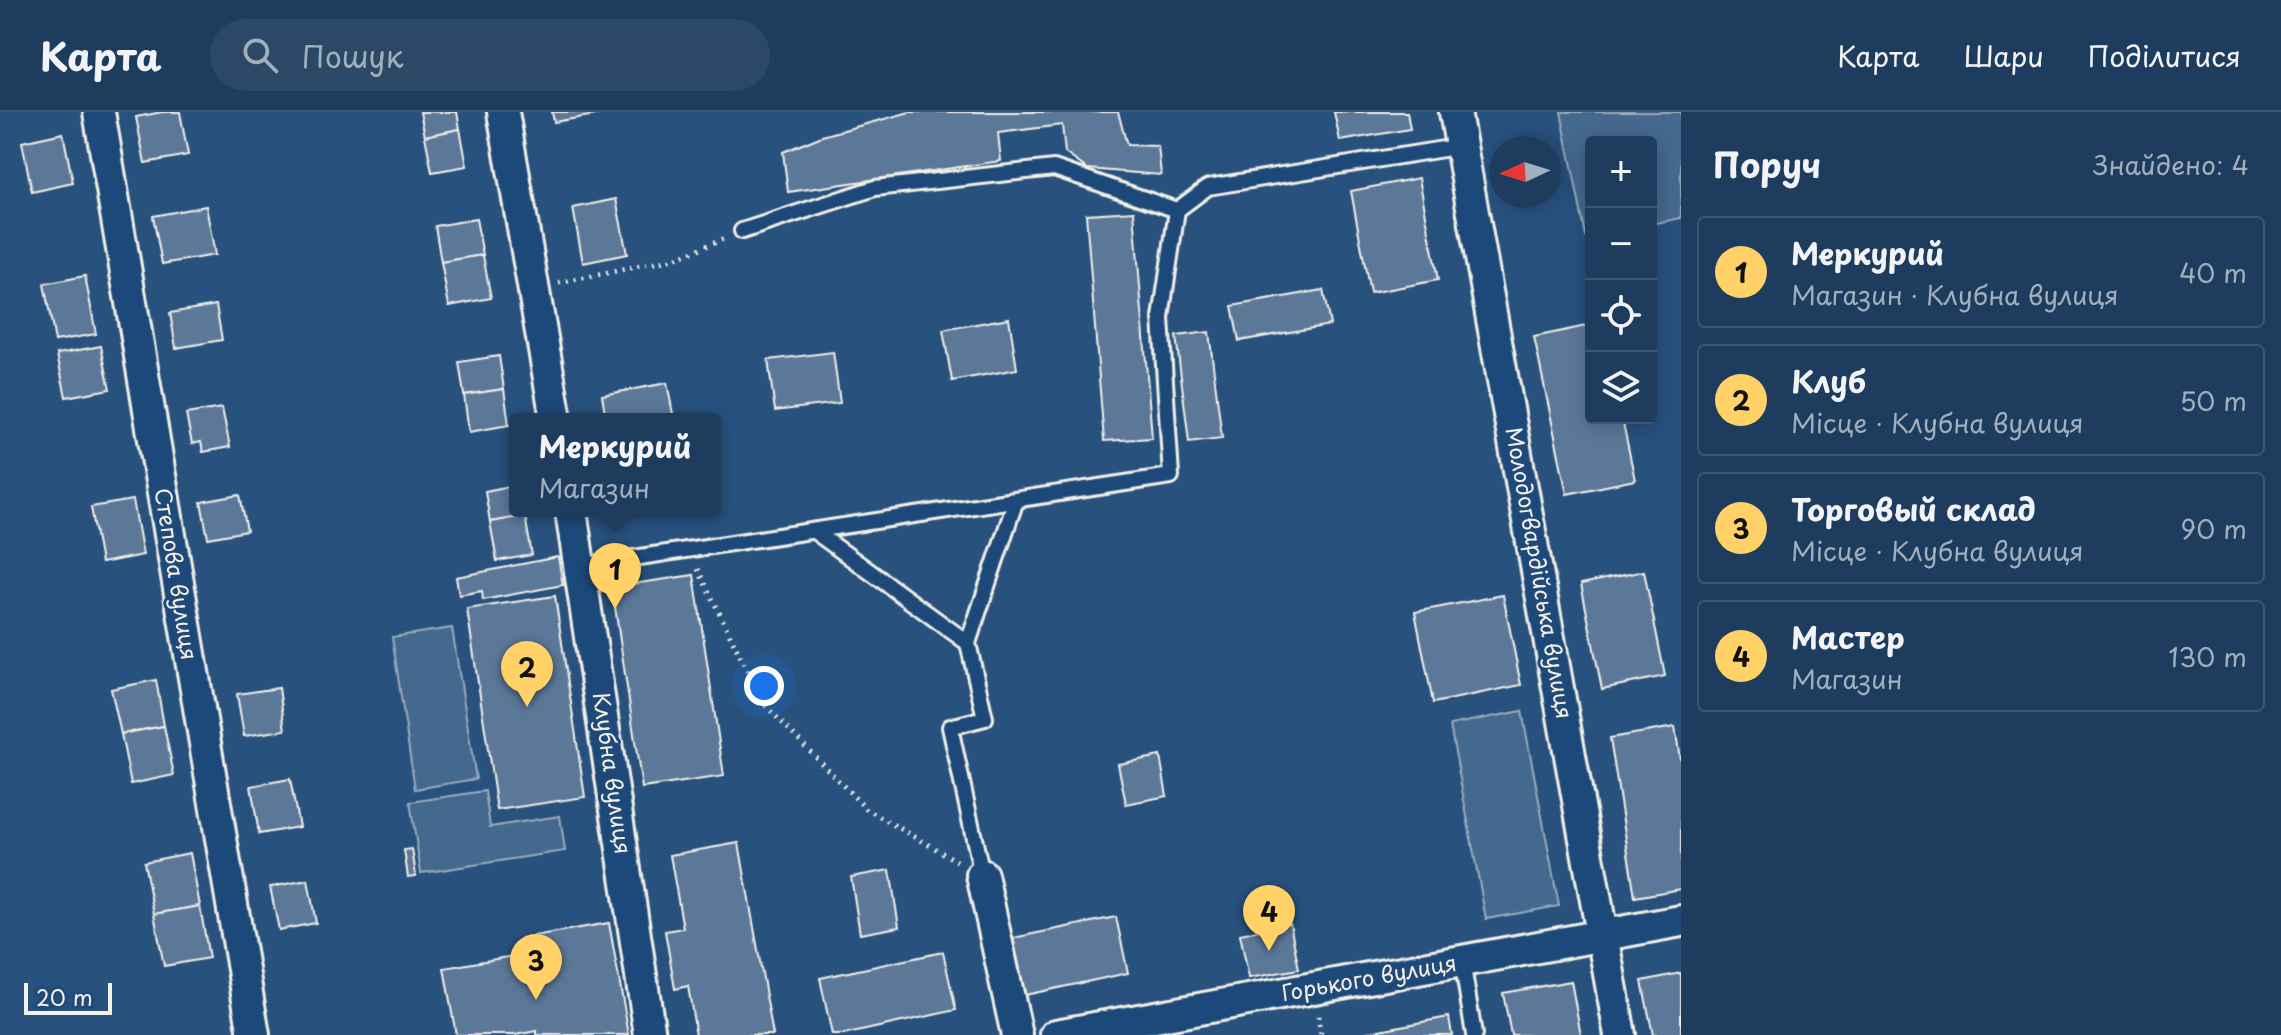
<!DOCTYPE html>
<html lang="uk">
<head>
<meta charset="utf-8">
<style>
	body { margin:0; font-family:"Playpen Sans",sans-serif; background:#2b4867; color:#f1f3f6 }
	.controls { position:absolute; right:24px; top:24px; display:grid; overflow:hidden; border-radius:8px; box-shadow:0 4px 20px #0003 }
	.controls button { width:72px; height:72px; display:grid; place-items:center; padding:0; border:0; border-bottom:2px solid #3c5673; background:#1e3d5e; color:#f1f3f6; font:40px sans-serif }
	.compass { position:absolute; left:1489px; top:24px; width:72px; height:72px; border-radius:50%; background:#1e3d5e; box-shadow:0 4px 20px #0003; rotate:266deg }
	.scale { position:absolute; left:24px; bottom:20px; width:88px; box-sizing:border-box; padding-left:8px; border:4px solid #f4f1e8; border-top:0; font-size:22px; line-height:28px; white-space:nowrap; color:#f4f1e8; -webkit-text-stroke:6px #1f4a7a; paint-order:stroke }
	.you { position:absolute; left:764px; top:574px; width:28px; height:28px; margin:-20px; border:6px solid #fff; border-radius:50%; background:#1a73e8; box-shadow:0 0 0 12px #1a73e833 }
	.badge { display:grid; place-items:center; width:52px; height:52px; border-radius:50%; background:#ffd166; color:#111; font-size:26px; font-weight:700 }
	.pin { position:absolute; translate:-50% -66px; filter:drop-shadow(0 2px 4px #0008) }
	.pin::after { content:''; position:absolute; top:42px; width:28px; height:24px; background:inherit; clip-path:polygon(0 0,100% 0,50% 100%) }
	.popup { position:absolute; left:509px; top:301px; width:212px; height:104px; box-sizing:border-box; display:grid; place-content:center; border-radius:8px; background:#1e3d5e; filter:drop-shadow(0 2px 6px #0005); font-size:26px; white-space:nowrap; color:#a1aebc }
	.popup b { font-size:30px; color:#f1f3f6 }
	.popup::after { content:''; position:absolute; left:50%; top:100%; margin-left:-16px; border:16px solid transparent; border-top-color:#1e3d5e }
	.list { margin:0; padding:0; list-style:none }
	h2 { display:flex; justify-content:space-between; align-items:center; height:104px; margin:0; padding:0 32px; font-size:34px }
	h2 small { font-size:26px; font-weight:400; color:#a1aebc }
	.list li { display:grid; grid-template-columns:52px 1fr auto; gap:24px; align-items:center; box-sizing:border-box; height:112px; margin:0 16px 16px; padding:0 16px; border:2px solid #3c5673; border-radius:8px }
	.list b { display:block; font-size:30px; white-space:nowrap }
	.list p { margin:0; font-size:26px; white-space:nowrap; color:#a1aebc }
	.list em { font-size:26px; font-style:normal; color:#a1aebc }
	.icon { flex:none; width:44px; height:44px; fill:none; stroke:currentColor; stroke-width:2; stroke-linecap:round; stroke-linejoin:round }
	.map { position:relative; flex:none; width:1681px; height:923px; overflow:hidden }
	header { display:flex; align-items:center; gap:48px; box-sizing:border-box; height:112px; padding:0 40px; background:#1e3d5e; border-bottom:2px solid #3c5673 }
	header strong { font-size:38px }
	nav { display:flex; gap:44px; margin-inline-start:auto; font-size:28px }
	.search { width:560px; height:72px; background:#2b4867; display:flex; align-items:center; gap:20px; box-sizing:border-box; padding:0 28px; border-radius:44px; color:#a1aebc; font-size:30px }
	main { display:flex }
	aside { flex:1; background:#1e3d5e }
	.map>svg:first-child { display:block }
	.green { fill:#45688e; stroke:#9cacbb; stroke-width:2 }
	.building { fill:#5b7899; stroke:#f4f1e8; stroke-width:2 }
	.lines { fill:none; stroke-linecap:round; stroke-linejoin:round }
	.service-casing { stroke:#f4f1e8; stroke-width:20 }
	.minor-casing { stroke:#f4f1e8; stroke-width:36 }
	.path { stroke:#f4f1e8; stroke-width:5; stroke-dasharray:2 6; stroke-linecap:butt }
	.service { stroke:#1f4a7a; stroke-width:14 }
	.minor { stroke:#1f4a7a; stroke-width:30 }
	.labels { text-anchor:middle; stroke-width:6; stroke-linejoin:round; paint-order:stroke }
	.street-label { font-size:22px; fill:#f4f1e8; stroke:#1f4a7a }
</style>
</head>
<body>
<header>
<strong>Карта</strong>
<div class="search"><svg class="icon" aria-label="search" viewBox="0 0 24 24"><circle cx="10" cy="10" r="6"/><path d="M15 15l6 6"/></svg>Пошук</div>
<nav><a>Карта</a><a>Шари</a><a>Поділитися</a></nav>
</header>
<main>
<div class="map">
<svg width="1681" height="923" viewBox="0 0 1681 923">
	<rect width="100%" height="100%" fill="#28517e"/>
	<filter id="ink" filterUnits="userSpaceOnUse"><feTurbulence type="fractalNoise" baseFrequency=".0125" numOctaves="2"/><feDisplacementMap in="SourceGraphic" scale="16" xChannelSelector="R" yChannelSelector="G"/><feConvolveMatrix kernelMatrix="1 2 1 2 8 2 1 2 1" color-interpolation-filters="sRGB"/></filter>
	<g filter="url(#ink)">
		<g class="green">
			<polygon points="1561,0 1681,0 1681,106 1651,112 1651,30 1591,30 1591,124 1586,125"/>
			<polygon points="452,516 476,667 415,677 392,525"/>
			<polygon points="1522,599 1559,794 1486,807 1450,613"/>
			<polygon points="485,679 490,715 560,704 565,739 421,761 410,690"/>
		</g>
		<g class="building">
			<polygon points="162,0 180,0 188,43 145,51 136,5"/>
			<polygon points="420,0 457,0 460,17 425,24"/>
			<polygon points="552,0 602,0 602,2 554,10"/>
			<polygon points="910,0 1118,0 1127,33 1158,34 1161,63 1087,57 1065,41 1062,13 998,21 1001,49 788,80 783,40 822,24"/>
			<polygon points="1334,0 1407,0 1410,17 1340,29"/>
			<polygon points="460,17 467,54 432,60 425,24"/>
			<polygon points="63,21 73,71 32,80 22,30"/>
			<polygon points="1419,66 1438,168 1370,181 1351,79"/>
			<polygon points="616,87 627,142 583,151 573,96"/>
			<polygon points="206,94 215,143 162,152 153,104"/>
			<polygon points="1134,99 1152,326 1104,329 1086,102"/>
			<polygon points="476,107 483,143 441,150 435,114"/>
			<polygon points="483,143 491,186 449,194 441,150"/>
			<polygon points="85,164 96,222 55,229 44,172"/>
			<polygon points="1323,178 1330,213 1239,229 1232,194"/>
			<polygon points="216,193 222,228 176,236 170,201"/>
			<polygon points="1009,206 1017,257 952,269 943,218"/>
			<polygon points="1591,213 1591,306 1622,306 1635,368 1567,382 1534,225"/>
			<polygon points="1209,220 1222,326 1189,330 1176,224"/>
			<polygon points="101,234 110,277 66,285 57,242"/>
			<polygon points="833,240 840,291 775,299 768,248"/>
			<polygon points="499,244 504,277 464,283 459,250"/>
			<polygon points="667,271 674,307 606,307 602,283"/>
			<polygon points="504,277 509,313 469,320 464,283"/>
			<polygon points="222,296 230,335 203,340 201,330 192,332 186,302"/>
			<polygon points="515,373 515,399 524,399 525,404 490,410 485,379"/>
			<polygon points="240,383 247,419 208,426 201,390"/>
			<polygon points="133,388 143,443 101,451 91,395"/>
			<polygon points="525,404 532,443 497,449 490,410"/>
			<polygon points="558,445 563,473 483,488 482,479 459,483 456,465"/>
			<polygon points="1644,459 1665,564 1602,577 1581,472"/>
			<polygon points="694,463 724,664 642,676 612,475"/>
			<polygon points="1503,483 1521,573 1433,591 1415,500"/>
			<polygon points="555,484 585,685 497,698 467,497"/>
			<polygon points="156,568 164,614 121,622 111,577"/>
			<polygon points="279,576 285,618 244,624 237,582"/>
			<polygon points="164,614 174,663 131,672 121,622"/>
			<polygon points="1675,615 1681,653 1681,777 1635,785 1610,626"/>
			<polygon points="1160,644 1167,684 1126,692 1118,652"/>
			<polygon points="290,667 299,715 259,722 251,674"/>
			<polygon points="739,731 773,923 696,923 688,874 675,877 665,819 683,816 670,743"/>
			<polygon points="412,737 416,764 408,765 404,738"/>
			<polygon points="190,741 200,794 154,802 144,750"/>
			<polygon points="890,758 899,815 860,822 851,765"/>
			<polygon points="308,768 316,811 279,818 270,775"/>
			<polygon points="200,794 209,846 164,854 154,802"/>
			<polygon points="1116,805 1128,861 1025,883 1013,826"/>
			<polygon points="609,811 629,923 537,923 537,919 515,923 456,923 444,856 525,842 522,826"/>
			<polygon points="1290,812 1299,857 1249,866 1240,822"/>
			<polygon points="943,840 956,898 843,923 832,923 820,866"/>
			<polygon points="1681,861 1681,923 1653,923 1642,869"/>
			<polygon points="1571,869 1581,923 1511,923 1503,881"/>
			<polygon points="1449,905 1452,923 1353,923"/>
		</g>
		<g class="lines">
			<g class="service-casing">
				<g id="service">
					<polyline points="742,119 875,76 1054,56 1177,98 1208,75 1462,34"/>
					<polyline points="814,419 968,531"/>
					<polyline points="581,454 1171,364 1161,206 1177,98"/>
					<polyline points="982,763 950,615 985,606 968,531 1016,388"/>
					<polyline points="1462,848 1474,923"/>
				</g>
			</g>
			<g class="minor-casing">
				<g id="minor">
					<polyline points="99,0 254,923"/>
					<polyline points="503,0 556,307"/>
					<polyline points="1455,0 1620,923"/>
					<polyline points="571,399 650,923"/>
					<polyline points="982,763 1017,923"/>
					<polyline points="1056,923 1681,809"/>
				</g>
			</g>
			<g class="path">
				<polyline points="559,171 674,147 726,126"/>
				<polyline points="698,457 763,591 866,697 957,749"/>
				<polyline points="1318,904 1321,923"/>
			</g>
			<use href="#service" class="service"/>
			<use href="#minor" class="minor"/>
		</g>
	</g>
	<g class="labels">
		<g class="street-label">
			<text transform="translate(1539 461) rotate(80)" y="8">Молодогвардійська вулиця</text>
			<text transform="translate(176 462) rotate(81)" y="8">Степова вулиця</text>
			<text transform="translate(612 661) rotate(82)" y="8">Клубна вулиця</text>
			<text transform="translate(1369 866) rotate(-10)" y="8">Горького вулиця</text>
		</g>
	</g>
</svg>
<div class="controls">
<button>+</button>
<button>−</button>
<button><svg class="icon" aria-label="locate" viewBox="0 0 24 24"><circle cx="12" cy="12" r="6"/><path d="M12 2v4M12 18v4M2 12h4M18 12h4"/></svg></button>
<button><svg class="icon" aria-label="layers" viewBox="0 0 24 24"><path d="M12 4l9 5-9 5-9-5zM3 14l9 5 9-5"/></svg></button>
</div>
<svg class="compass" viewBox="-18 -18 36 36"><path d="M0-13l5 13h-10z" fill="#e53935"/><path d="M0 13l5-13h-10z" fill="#a1aebc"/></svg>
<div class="scale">20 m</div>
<div class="you"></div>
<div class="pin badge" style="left:615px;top:497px">1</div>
<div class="popup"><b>Меркурий</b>Магазин</div>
<div class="pin badge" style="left:527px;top:595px">2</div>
<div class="pin badge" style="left:536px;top:888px">3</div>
<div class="pin badge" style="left:1269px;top:839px">4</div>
</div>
<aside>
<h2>Поруч<small>Знайдено: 4</small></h2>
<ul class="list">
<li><span class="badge">1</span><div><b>Меркурий</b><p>Магазин · Клубна вулиця</p></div><em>40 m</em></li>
<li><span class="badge">2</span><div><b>Клуб</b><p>Місце · Клубна вулиця</p></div><em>50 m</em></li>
<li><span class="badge">3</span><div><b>Торговый склад</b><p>Місце · Клубна вулиця</p></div><em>90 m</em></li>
<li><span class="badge">4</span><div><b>Мастер</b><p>Магазин</p></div><em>130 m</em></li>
</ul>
</aside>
</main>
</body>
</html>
